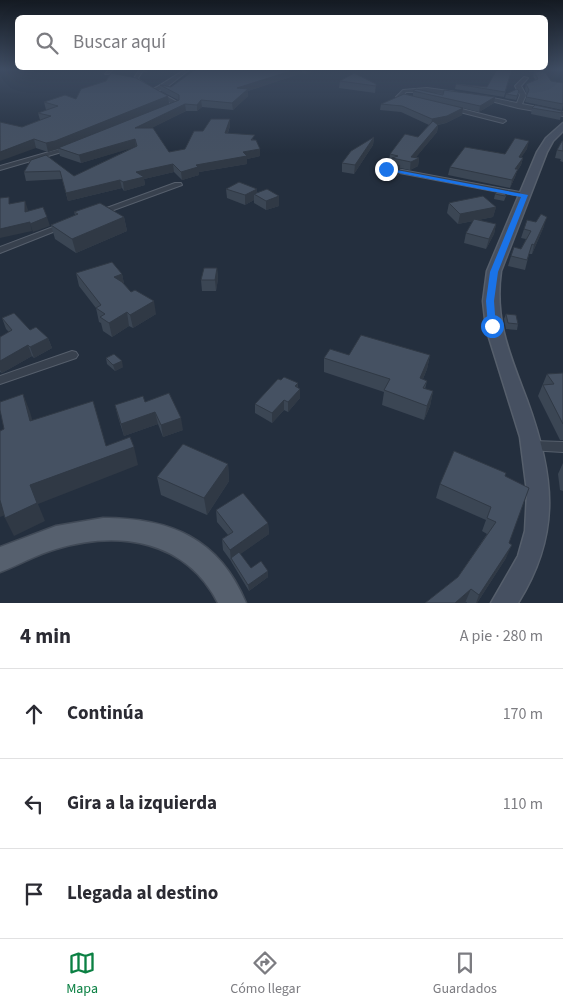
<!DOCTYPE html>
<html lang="es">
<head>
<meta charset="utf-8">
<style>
	body { margin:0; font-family:"Source Sans 3",sans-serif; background:#f7f7f7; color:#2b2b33 }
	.stop { position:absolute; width:15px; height:15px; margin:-11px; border:4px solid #1a73e8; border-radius:50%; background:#fff }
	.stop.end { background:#1a73e8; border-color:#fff; box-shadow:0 1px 5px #0008 }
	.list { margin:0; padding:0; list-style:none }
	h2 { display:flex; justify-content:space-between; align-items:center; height:65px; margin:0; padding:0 20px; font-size:21px }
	h2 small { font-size:16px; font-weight:400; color:#7c7c81 }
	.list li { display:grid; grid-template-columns:32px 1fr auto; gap:15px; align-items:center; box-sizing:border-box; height:90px; padding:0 20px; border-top:1px solid #e1e1e2 }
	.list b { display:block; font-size:19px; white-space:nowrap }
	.list em { font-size:16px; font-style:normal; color:#7c7c81 }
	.icon { flex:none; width:28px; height:28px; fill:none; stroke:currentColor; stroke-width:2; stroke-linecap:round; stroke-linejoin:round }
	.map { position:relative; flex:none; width:563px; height:603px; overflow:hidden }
	.search { position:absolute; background:#fff; box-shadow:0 5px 20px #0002; left:15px; right:15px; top:15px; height:55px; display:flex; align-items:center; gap:12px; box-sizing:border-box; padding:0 18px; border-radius:8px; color:#7c7c81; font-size:19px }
	.sheet { height:335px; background:#fff }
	nav { display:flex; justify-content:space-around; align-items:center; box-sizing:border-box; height:70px; border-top:1px solid #e1e1e2; background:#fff; font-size:14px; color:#7c7c81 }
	nav a { display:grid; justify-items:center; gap:2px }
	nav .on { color:#0b8043 }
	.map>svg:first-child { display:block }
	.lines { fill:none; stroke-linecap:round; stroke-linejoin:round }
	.street-casing { stroke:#565f6c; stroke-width:2 }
	.secondary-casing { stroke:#565f6c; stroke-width:3 }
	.primary-casing { stroke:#414a57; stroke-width:3 }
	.street { fill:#38414e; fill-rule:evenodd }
	.secondary { fill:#465061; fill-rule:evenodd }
	.primary { fill:#56606e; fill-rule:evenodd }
	.wall { fill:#3b4654 }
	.shaded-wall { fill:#303945 }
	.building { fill:#455162; stroke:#303945 }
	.route { fill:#1a73e8 }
</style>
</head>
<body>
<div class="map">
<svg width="563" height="603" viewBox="0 0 563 603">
	<rect width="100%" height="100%" fill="#242f3e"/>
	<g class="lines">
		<g class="street-casing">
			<g id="street">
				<polygon points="109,69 113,69 109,74 105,74"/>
				<path d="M 140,69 L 144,69 L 138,78 L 139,80 L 153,89 C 163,85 182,69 190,69 L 167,87 L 157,91 L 179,103 L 179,105 L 167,108 L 167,106 L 172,104 L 135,82 L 134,78 Z"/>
				<polygon points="524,77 528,78 521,86 526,95 522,104 563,112 563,116 518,108 480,98 483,96 517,103 520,95 515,86"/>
				<polygon points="427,88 456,92 459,94 456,96 427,92 406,92 403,96 411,98 412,99 409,101 396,97 403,90"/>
				<polygon points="450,106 505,120 506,121 503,123 448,109 447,108"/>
				<polygon points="70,146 72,147 72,149 0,170 0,166"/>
				<polygon points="386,167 525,193 529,195 525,197 384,170 384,168"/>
				<polygon points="175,183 181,183 182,185 100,215 94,215 93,213"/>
				<polygon points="61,224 67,224 68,226 0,253 0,247"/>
				<polygon points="72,351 76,352 78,355 76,358 0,384 0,376"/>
				<polygon points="533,441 563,442 563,452 528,450 526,446 528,442"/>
			</g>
		</g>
		<g class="secondary-casing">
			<path id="secondary" d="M 563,123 L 563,131 L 553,141 L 547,152 L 501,271 C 494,320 510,355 527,400 C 554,474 562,533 518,603 L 491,603 L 518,556 L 525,531 L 527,492 L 520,437 L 486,328 L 483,301 L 487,271 L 537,152 L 546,138 Z"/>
		</g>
		<g class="primary-casing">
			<path id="primary" d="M 103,518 C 170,518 219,538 246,603 L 218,603 C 186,540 119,530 56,549 C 37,554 19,565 0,572 L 0,547 L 56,526 Z"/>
		</g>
		<use href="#street" class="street"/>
		<use href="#secondary" class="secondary"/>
		<use href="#primary" class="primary"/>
	</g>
	<g class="wall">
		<polygon points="144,69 149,69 147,72 144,72"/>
		<polygon points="196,69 321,69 306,74 302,73 248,91 248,96 233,110 202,107 197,111 186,111 151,128 169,152 185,149 203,131 230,126 228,133 255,140 260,149 260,156 247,159 247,164 199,172 199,175 182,180 174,172 144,179 145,185 124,191 122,188 68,201 62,179 26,181 24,172 31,160 74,176 134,147 81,163 60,156 58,149 48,152 36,148 22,127 40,120 38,113 47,110 46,110 44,102 76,99 168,96 169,104 178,100 161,91 160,85 171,87"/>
		<polygon points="512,69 504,97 455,89 456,84 487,87"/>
		<polygon points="534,71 551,81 563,83 563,105 562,110 525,102 527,95 525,89 526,84 535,80 533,76"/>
		<polygon points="340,81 376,84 375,93 339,88"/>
		<polygon points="413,91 443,95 495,97 494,103 479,112 463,108 462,115 446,123 438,125 437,132 416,157 419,158 418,166 410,170 400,168 399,175 390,179 376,173 377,164 392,164 392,162 389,161 390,154 418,137 429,125 401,112 380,110 381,104 413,96"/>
		<polygon points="506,94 518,95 516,100 505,98"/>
		<polygon points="532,108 562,111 560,120 531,114"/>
		<polygon points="374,137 373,145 354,174 342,172 342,163"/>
		<polygon points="563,141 563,162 560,161 561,159 555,158 557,150"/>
		<polygon points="527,149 521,157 523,158 521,165 517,171 515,177 510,188 448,175 450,167"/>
		<polygon points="226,189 257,189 257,192 279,206 266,210 254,203 254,200 245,205 227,198"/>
		<polygon points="508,191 504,201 494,199 495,194"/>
		<polygon points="449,203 496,207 493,217 478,220 496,224 494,234 486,249 464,243 466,233 473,221 458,224 447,213"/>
		<polygon points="74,212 124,217 127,231 76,253 55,239 51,225 75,215"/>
		<polygon points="544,226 532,254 529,254 525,270 508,266 511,256 521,249 526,239 521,238 524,229"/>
		<polygon points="217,268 218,279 216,291 202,291 201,280"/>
		<polygon points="76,273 122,274 124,284 131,292 156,314 133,328 129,326 112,337 103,331 101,323 99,322 96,308 79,286"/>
		<polygon points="506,314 518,324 517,330 506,329 504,319"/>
		<polygon points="2,318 48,338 52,348 34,358 32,356 2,373 0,372 0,337 9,332 6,329"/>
		<polygon points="349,355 430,355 427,369 423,379 427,381 425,389 433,391 430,406 424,420 382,405 384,392 324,372 324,358"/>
		<polygon points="106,358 123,367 115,371 107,364"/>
		<polygon points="563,373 563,440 560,440 538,396 547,374"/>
		<polygon points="281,380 298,383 298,388 300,398 288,412 284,410 272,423 255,413 255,404"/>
		<polygon points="145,402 183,430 163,437 158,424 124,436 118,417 115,405"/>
		<polygon points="563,463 563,491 560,490 558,474"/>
		<polygon points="228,464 229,481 207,515 161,495 157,477"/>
		<polygon points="505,476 509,543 506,558 477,603 467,603 466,602 465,603 425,603 458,577 487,534 482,531 486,520 436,498 440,484"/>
		<polygon points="216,510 268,523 269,534 240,554 251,568 268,571 268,577 249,591 232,563 231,561 223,550 222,539 228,535 217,522"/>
	</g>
	<g class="shaded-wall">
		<polygon points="297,69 302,69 302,73 248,91 248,96 233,110 232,103 237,88"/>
		<polygon points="306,69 321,69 306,74"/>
		<polygon points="168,96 169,104 58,148 58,149 48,152 46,143"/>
		<polygon points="495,97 494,103 479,112 480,106"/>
		<polygon points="201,100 202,107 197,111 197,105"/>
		<polygon points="185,104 186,111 136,136 135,128"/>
		<polygon points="463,108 462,115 446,123 431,126 432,119"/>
		<polygon points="230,119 230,126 225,140 225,133"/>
		<polygon points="438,125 437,132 413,161 419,158 418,166 410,170 411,157"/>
		<polygon points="374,137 373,145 354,174 355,165"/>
		<polygon points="34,139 36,148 0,161 0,152"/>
		<polygon points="135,139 136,147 81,163 79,155"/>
		<polygon points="529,141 527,149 517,164 519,157"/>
		<polygon points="260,149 260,156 247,159 247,164 199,172 199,175 182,180 181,172 196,165 243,152"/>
		<polygon points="523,158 521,165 517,171 515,177 510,188 515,169"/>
		<polygon points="173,164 174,172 144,179 145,185 124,191 123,182 136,172"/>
		<polygon points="400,166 399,175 390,179 391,170"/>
		<polygon points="120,180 122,188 68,201 66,193"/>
		<polygon points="257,189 257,196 254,194 254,200 245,205 245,195"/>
		<polygon points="279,196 279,206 266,210 266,201"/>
		<polygon points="25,201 28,210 27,220 25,212"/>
		<polygon points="496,207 493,217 458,224 460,214"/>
		<polygon points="47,217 50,226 33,232 30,224"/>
		<polygon points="124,217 127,231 76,253 72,239"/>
		<polygon points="547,217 544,226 532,254 534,245"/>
		<polygon points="30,222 32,231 0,238 0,229"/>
		<polygon points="496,224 494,234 486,249 489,239"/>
		<polygon points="217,268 218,279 216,291 215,280"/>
		<polygon points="122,274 125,288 114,277"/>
		<polygon points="154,301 156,314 133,328 130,315"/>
		<polygon points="127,312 129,326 112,337 109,323"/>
		<polygon points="48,338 52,348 34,358 30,347"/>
		<polygon points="28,345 32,356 2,373 0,370 0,361"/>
		<polygon points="430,355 427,369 417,393 420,378"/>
		<polygon points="122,361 123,367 115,371 113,365"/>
		<polygon points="298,383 297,392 300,389 300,398 288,412 288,402 295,386"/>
		<polygon points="433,391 430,406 424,420 427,406"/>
		<polygon points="23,394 30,412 38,439 30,421"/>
		<polygon points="284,400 284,410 272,423 272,413"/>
		<polygon points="155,412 158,424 124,436 121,424"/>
		<polygon points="181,418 183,430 163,437 161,425"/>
		<polygon points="134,447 138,465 38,504 45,521 14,536 5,518 30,485"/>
		<polygon points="228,464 229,481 207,515 204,498"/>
		<polygon points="0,498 8,514 0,517"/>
		<polygon points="268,523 269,534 232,560 231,558 231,561 230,550"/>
		<polygon points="512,545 506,558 477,603 476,603 479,595"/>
		<polygon points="268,571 268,577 249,591 248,585"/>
		<polygon points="471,589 465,603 455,603"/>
	</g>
	<g class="building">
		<polygon points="196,69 297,69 237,88 248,89 232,103 201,100 197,105 185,104 135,128 153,128 169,152 185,149 194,131 203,131 211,119 230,119 225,133 255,135 251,140 256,140 260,149 243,152 247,156 196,165 198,167 181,172 173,164 136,172 144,177 123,182 120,180 66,193 60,171 24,172 31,160 46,155 74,176 137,146 135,139 79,155 58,148 179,100 179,95 160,85 171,87"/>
		<polygon points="500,69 512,69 505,92 456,84 487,87 496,71"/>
		<polygon points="534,71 545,72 551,81 563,83 563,104 526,97 529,90 526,84 538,79"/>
		<polygon points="111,73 136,78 168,96 55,141 46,143 34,139 0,152 0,122 22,127 51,116 38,113 58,106 44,102 65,95 76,99 81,89 106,81"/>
		<polygon points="354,73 376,84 376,86 340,81"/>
		<polygon points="416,89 443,95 444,90 495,97 480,106 413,91"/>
		<polygon points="517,89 519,91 517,96 506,94"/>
		<polygon points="404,94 463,108 447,116 432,119 402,106 381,104"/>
		<polygon points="535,105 562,111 562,113 532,108"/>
		<polygon points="433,121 438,125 411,157 419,158 411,162 392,158 398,156 390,154 405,134 418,137"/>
		<polygon points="374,137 355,165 342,163 351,151"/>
		<polygon points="515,138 529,141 519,157 523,158 515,169 518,169 512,180 450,167 465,147 505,154"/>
		<polygon points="562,141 563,141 563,151 557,150"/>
		<polygon points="383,161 400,166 391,170 377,164"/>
		<polygon points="239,182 257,189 245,195 226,189"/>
		<polygon points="267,189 279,196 266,201 254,194"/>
		<polygon points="498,189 508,191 505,196 495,194"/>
		<polygon points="483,196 496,207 460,214 449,203 453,202"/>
		<polygon points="9,197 9,204 25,201 25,212 43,207 47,217 30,224 30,222 0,229 0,198"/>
		<polygon points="100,203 124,217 72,239 51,225 78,214 74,212"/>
		<polygon points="541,214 547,217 534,245 532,244 527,260 511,256 514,247 521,249 531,231 524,229 527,220 536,222"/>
		<polygon points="474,219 496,224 489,239 466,233"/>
		<polygon points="112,262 122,274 114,277 122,282 131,292 135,290 154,301 130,315 127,312 109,323 100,317 105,314 96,308 101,305 76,273"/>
		<polygon points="204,268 217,268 215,280 201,280"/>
		<polygon points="14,313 30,330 36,327 48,338 30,347 28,345 0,361 0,337 12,330 2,318"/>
		<polygon points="506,314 516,315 518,324 508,323"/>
		<polygon points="361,335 430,355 420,378 427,381 423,388 433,391 427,406 384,390 390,379 324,358 330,349 349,355"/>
		<polygon points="114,354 122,361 113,365 106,358"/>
		<polygon points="563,373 563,424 543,385 554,384 547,374"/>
		<polygon points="284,377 298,383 295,386 300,389 288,402 284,400 272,413 255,404 278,379 281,380"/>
		<polygon points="169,393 181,418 161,425 155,412 121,424 115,405 143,396 145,402"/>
		<polygon points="23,394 30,421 93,401 106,446 130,437 134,447 30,485 37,503 5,518 0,500 0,431 4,429 0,410 0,402"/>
		<polygon points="183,444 228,464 204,498 157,477"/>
		<polygon points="454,451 506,473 505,476 529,488 509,543 512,545 479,595 471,589 455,603 425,603 458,577 496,522 487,518 491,507 440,484"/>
		<polygon points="243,493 268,523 230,550 222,539 233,532 216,510"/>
		<polygon points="239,552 251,568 261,561 268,571 248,585 231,558"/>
	</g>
	<linearGradient id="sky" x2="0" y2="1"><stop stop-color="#141a22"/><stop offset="0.45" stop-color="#3f4d63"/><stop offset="1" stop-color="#3f4d63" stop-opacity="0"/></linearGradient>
	<rect width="563" height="153" fill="url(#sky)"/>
	<polygon class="route" points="386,168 528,195 498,272 494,301 496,328 492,328 488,326 486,301 490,272 521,197 384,170"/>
</svg>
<div class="stop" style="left:492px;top:326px"></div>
<div class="stop end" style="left:386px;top:169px"></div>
<div class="search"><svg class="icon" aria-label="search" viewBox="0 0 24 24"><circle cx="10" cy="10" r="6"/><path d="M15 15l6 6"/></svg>Buscar aquí</div>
</div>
<section class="sheet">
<h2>4 min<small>A pie · 280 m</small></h2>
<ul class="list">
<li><svg class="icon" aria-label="ahead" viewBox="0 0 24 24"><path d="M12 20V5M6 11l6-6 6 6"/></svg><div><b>Continúa</b></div><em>170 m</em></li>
<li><svg class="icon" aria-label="left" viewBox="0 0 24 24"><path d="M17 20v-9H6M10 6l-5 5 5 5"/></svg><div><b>Gira a la izquierda</b></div><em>110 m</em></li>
<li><svg class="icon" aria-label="arrive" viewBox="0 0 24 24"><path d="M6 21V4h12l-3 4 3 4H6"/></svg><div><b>Llegada al destino</b></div></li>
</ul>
</section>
<nav>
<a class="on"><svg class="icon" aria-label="map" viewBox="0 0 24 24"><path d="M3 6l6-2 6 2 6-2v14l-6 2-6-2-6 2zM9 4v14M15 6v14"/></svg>Mapa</a>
<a><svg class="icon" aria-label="directions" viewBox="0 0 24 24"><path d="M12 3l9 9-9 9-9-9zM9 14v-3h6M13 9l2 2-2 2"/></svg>Cómo llegar</a>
<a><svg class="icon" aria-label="saved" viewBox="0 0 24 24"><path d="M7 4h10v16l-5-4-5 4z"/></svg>Guardados</a>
</nav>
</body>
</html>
